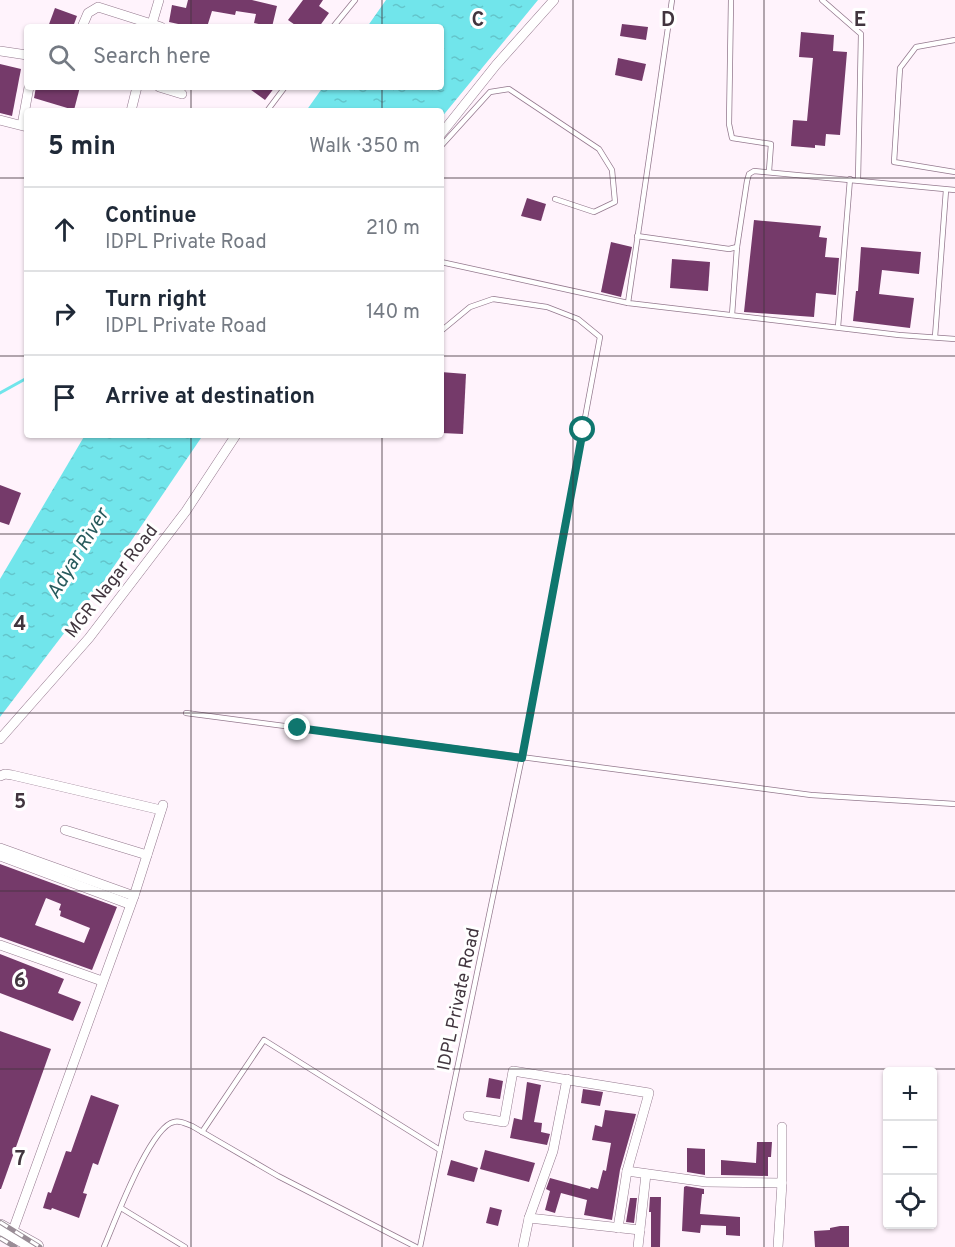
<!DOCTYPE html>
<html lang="en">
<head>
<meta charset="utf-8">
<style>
	body { margin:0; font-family:Overpass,sans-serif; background:#f2f2f3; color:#1f2937 }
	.controls { position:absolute; right:18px; bottom:18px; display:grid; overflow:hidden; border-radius:6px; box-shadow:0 2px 4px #0004 }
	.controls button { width:54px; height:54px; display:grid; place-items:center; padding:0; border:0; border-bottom:2px solid #e0e1e3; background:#fff; color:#1f2937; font:30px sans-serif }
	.stop { position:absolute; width:18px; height:18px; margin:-14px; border:4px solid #0f766e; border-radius:50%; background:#fff }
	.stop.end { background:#0f766e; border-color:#fff; box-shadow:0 2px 6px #0008 }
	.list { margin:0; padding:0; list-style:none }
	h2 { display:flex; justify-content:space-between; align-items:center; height:78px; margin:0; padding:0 24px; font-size:26px }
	h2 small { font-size:20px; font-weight:400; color:#747a83 }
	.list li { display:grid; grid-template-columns:39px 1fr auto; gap:18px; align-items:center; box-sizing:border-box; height:84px; padding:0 24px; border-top:2px solid #e0e1e3 }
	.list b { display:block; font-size:22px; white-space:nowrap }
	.list p { margin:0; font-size:20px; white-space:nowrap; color:#747a83 }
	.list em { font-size:20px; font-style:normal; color:#747a83 }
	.icon { flex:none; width:33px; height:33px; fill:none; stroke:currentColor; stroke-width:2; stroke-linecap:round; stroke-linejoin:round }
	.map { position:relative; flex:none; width:955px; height:1247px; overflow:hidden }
	.search { position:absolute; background:#fff; box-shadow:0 2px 4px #0004; left:24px; top:24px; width:420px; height:66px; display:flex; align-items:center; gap:15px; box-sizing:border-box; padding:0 21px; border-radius:6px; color:#747a83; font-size:22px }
	.panel { position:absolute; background:#fff; box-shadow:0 2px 4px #0004; left:24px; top:108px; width:420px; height:330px; border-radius:6px }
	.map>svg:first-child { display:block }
	.water { fill:url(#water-ripples) }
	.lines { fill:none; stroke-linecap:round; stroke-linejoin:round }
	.stream { stroke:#71e5eb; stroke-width:3 }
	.building { fill:#753a6a; fill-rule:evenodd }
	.service-casing { stroke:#94798e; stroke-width:6 }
	.minor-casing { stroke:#94798e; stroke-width:10 }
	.primary-casing { stroke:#94798e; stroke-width:16 }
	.service { stroke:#fff; stroke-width:4.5 }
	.minor { stroke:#fff; stroke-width:9 }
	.primary { stroke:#fff; stroke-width:15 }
	.rail-casing { stroke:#998d96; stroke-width:5 }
	.rail { stroke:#fff; stroke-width:3; stroke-dasharray:9; stroke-linecap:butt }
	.route { stroke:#0f766e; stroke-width:8 }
	.grid { fill:none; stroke:#41353e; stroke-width:1.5; stroke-opacity:0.55 }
	.labels { text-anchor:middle; stroke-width:6; stroke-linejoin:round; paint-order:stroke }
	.street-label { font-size:18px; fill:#41353e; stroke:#fff }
	.water-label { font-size:20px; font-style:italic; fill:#285b5d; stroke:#fff }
	.grid-label { font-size:20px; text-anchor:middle; font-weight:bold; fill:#41353e; stroke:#fff; stroke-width:6; stroke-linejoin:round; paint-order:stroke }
</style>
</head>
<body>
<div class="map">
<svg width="955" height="1247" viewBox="0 0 955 1247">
	<defs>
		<pattern id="water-ripples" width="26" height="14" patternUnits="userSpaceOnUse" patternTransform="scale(1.5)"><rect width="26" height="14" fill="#71e5eb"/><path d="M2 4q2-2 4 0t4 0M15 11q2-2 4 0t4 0" fill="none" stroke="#63c5cb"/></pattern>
	</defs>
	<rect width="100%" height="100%" fill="#fff3fc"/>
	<g class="water">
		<polygon points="386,0 538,0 441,118 441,111 306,111 323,87 441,87 441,27 367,27"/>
		<polygon points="85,435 203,435 104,581 0,717 0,579"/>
	</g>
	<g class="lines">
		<polyline class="stream" points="0,393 27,378"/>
	</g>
	<g class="building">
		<polygon points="188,0 252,0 277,6 272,27 254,23 256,14 236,11 235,15 212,11 207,27 192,27 169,22 172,5 186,8"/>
		<polygon points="303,0 323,0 319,6 329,13 319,27 298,27 288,20"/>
		<polygon points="55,8 77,16 73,27 48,27"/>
		<polygon points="622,24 648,27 646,40 620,36"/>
		<polygon points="801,32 834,35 833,51 847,52 840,135 826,134 825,146 815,145 815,148 791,146 793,120 807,121 813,58 799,57"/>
		<polygon points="618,58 646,64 642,81 615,75"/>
		<polygon points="0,64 21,69 12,116 0,113"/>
		<polygon points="36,87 80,87 74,110 34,98"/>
		<polygon points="247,87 275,87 265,100"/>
		<polygon points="527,198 546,204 541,221 521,216"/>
		<polygon points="754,220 821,226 819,237 827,238 825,257 839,258 836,295 816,293 814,317 744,312"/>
		<polygon points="611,242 632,247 621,297 601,292"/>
		<polygon points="861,247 921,252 919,274 882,270 879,294 914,298 910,328 853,321 856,291 858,291"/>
		<polygon points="672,259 710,262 708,291 670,288"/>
		<polygon points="441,372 466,374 463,434 441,433"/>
		<polygon points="0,485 21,493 9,525 0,522"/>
		<path d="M 0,864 L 117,907 L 92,970 L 0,937 ZM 46,898 L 61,904 L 59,910 L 61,911 L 60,916 L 90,928 L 84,943 L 35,925 Z"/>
		<polygon points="0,954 64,979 58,993 81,1002 73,1021 0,993"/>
		<polygon points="0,1031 51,1049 1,1189 0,1189"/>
		<polygon points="489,1078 503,1081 500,1099 486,1097"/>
		<polygon points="527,1082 541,1085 534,1122 542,1123 541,1132 550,1134 547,1145 510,1138 514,1118 522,1120"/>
		<polygon points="583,1089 603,1092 600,1106 581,1103"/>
		<polygon points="91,1095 119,1105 98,1165 93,1163 83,1193 87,1194 79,1218 52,1208 51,1210 43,1208 48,1192 51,1193 66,1151 71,1152"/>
		<polygon points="605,1110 636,1114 620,1170 612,1220 584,1215 587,1200 561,1193 555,1213 545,1210 550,1191 546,1189 550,1178 590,1189 591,1187 598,1189 603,1170 606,1171 611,1143 592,1140 595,1125 602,1127"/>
		<polygon points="757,1142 772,1142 771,1157 768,1157 768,1176 721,1175 721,1160 756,1163"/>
		<polygon points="687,1148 705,1149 705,1175 687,1172"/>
		<polygon points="485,1150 535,1163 529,1182 480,1169"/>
		<polygon points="451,1160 478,1168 474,1182 447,1175"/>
		<polygon points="686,1186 704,1189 704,1194 702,1194 700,1214 740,1217 740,1236 726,1235 726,1226 701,1225 700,1233 682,1231 684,1187"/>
		<polygon points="650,1197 661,1197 660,1247 651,1247 651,1212 649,1212"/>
		<polygon points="630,1198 637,1198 634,1223 626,1222"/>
		<polygon points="490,1207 502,1210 498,1226 486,1223"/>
		<polygon points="840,1226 849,1226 849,1247 815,1247 814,1231 830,1230 830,1228"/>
	</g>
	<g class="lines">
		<g class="service-casing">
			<g id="service">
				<polyline points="672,0 628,303 899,335 955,339"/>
				<polyline points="731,0 729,124 732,138 771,144 769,171"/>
				<polyline points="822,0 861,34 858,180"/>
				<polyline points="333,27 355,0"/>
				<polyline points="955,40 916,47 900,68 894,162 955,172"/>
				<polyline points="267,111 285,87"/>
				<polyline points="441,146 490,92 509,89 599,149 612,170 615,202 594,212 555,199"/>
				<polyline points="637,236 729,249 737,247 747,181 749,174 754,171 955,190"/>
				<polyline points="441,262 628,303"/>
				<polyline points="732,315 737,247"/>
				<polyline points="838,327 850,179"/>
				<polyline points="935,337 946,190"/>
				<polyline points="186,713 811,795 955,804"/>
				<polyline points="202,1132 264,1040 440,1150"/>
				<polyline points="121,1208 185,1247"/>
				<path d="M 104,1247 C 114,1224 150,1126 174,1122 C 180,1120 186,1124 192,1126 L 278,1176 L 416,1247"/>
				<polyline points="420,1247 522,757 600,337 578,319 547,307 493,299 470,307 441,331"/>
			</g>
		</g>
		<g class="minor-casing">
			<g id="minor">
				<polyline points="82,27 88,13 98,7 161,27"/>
				<polyline points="151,27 159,0"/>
				<polyline points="0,51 27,55"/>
				<polyline points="159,87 182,94"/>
				<polyline points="131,111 137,87"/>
				<polyline points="0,120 27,127"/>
				<polyline points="22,125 29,87"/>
				<polyline points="441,134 496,65 554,0"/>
				<polyline points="0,739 89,638 186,511 236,435"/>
				<polyline points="0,776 5,774 12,775 161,810"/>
				<polyline points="65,830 147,855"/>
				<polyline points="0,848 134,896"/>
				<polyline points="0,856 129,904"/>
				<polyline points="0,945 102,981"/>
				<polyline points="468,1116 504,1122 513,1071 649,1093 627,1171 618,1228"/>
				<polyline points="627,1171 706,1182 782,1183"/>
				<polyline points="529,1218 640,1230"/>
				<polyline points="12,1233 134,896 163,805"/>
				<polyline points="523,1247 529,1218 553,1151 567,1079"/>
				<polyline points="638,1247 646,1174"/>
				<polyline points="778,1247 782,1183 782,1127"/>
			</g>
		</g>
		<g class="primary-casing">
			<polyline id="primary" points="0,1227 36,1247"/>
		</g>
		<use href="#service" class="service"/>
		<use href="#minor" class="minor"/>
		<use href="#primary" class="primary"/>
		<g class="rail-casing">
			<g id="rail">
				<polyline points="0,1222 40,1247"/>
				<polyline points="0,1238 15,1247"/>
			</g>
		</g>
		<use href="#rail" class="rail"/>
	</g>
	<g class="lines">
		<polyline class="route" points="298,728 522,758 583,430"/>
	</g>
	<path class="grid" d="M 191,0 L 191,27M 382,0 L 382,27M 573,0 L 573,1247M 764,0 L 764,1247M 191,87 L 191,111M 382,87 L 382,111M 0,178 L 27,178M 441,178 L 955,178M 0,356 L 27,356M 441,356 L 955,356M 191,435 L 191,1247M 382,435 L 382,1247M 0,534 L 955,534M 0,713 L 955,713M 0,891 L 955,891M 0,1069 L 955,1069"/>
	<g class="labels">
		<g class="street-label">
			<text transform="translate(111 581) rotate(-52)" y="6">MGR Nagar Road</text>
			<text transform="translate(458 999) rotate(-78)" y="6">IDPL Private Road</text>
		</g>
		<g class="water-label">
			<text transform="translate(77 553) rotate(-59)" y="7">Adyar River</text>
		</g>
	</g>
	<g class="grid-label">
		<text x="478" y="26">C</text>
		<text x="668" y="26">D</text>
		<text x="860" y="26">E</text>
		<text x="20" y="630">4</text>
		<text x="20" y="808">5</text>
		<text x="20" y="987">6</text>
		<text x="20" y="1165">7</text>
	</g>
</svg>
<div class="controls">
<button>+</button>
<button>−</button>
<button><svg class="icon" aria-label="locate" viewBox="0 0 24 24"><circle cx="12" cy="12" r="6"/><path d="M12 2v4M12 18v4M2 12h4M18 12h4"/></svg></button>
</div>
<div class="stop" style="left:583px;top:430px"></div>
<div class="stop end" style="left:298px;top:728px"></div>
<div class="search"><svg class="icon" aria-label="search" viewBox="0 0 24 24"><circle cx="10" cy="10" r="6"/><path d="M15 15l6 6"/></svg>Search here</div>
<section class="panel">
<h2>5 min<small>Walk · 350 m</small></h2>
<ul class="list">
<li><svg class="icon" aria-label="ahead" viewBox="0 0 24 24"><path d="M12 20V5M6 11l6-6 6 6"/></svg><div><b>Continue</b><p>IDPL Private Road</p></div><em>210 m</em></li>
<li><svg class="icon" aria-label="right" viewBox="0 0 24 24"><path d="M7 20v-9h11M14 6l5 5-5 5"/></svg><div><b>Turn right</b><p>IDPL Private Road</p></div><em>140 m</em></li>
<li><svg class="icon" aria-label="arrive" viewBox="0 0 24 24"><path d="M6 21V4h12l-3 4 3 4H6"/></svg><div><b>Arrive at destination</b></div></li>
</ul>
</section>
</div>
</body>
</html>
